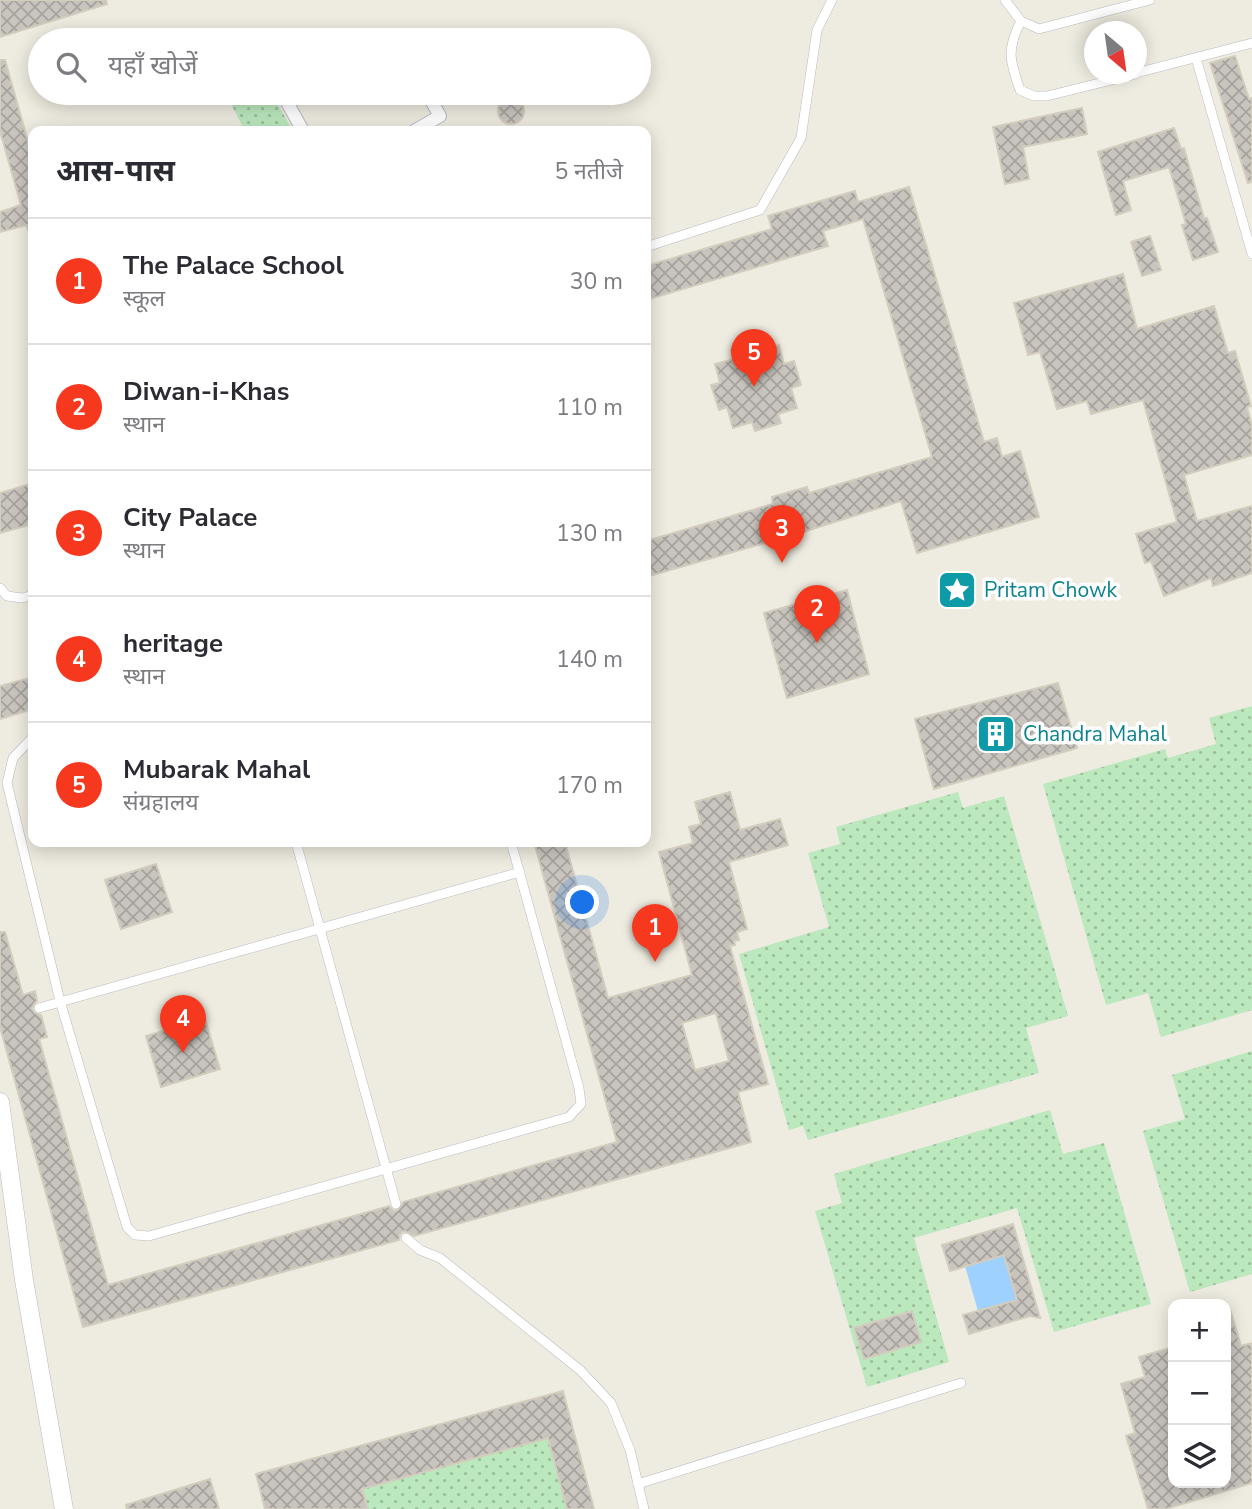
<!DOCTYPE html>
<html lang="hi">
<head>
<meta charset="utf-8">
<style>
	body { margin:0; font-family:"Nunito Sans","Noto Sans Devanagari",sans-serif; background:#f2f2f3; color:#2b2b33 }
	.controls { position:absolute; right:21px; bottom:21px; display:grid; overflow:hidden; border-radius:14px; box-shadow:0 4px 18px #0003 }
	.controls button { width:63px; height:63px; display:grid; place-items:center; padding:0; border:0; border-bottom:2px solid #e1e1e2; background:#fff; color:#2b2b33; font:35px sans-serif }
	.compass { position:absolute; left:1084px; top:21px; width:63px; height:63px; border-radius:50%; background:#fff; box-shadow:0 4px 18px #0003; rotate:151deg }
	.you { position:absolute; left:583px; top:903px; width:24px; height:24px; margin:-18px; border:5px solid #fff; border-radius:50%; background:#1a73e8; box-shadow:0 0 0 10px #1a73e833 }
	.badge { display:grid; place-items:center; width:46px; height:46px; border-radius:50%; background:#f6391e; color:#fff; font-size:23px; font-weight:700 }
	.pin { position:absolute; translate:-50% -58px; filter:drop-shadow(0 2px 4px #0008) }
	.pin::after { content:''; position:absolute; top:37px; width:24px; height:21px; background:inherit; clip-path:polygon(0 0,100% 0,50% 100%) }
	.list { margin:0; padding:0; list-style:none }
	h2 { display:flex; justify-content:space-between; align-items:center; height:91px; margin:0; padding:0 28px; font-size:30px }
	h2 small { font-size:23px; font-weight:400; color:#7c7c81 }
	.list li { display:grid; grid-template-columns:46px 1fr auto; gap:21px; align-items:center; box-sizing:border-box; height:126px; padding:0 28px; border-top:2px solid #e1e1e2 }
	.list b { display:block; font-size:26px; white-space:nowrap }
	.list p { margin:0; font-size:23px; white-space:nowrap; color:#7c7c81 }
	.list em { font-size:23px; font-style:normal; color:#7c7c81 }
	.icon { flex:none; width:38px; height:38px; fill:none; stroke:currentColor; stroke-width:2; stroke-linecap:round; stroke-linejoin:round }
	.map { position:relative; flex:none; width:1252px; height:1509px; overflow:hidden }
	.search { position:absolute; background:#fff; box-shadow:0 4px 18px #0003; left:28px; top:28px; width:623px; height:77px; display:flex; align-items:center; gap:18px; box-sizing:border-box; padding:0 24px; border-radius:38px; color:#7c7c81; font-size:26px }
	.panel { position:absolute; background:#fff; box-shadow:0 4px 18px #0003; left:28px; top:126px; width:623px; height:721px; border-radius:14px }
	.map>svg:first-child { display:block }
	.grass { fill:url(#grass-dots); fill-rule:evenodd }
	.water { fill:#9fd1ff }
	.building { fill:url(#building-cross-hatch); stroke:#d3cdbe; stroke-width:2; fill-rule:evenodd }
	.lines { fill:none; stroke-linecap:round; stroke-linejoin:round }
	.service-casing { stroke:#b9bbc1; stroke-width:10 }
	.pedestrian-casing { stroke:#b9bbc1; stroke-width:14 }
	.minor-casing { stroke:#b9bbc1; stroke-width:19 }
	.service { stroke:#fff; stroke-width:9 }
	.pedestrian { stroke:#fff; stroke-width:12 }
	.minor { stroke:#fff; stroke-width:18 }
	.labels { text-anchor:middle; stroke-width:7; stroke-linejoin:round; paint-order:stroke }
	.culture-label { font-size:21px; fill:#0d838f; stroke:#fff; text-anchor:start }
</style>
</head>
<body>
<div class="map">
<svg width="1252" height="1509" viewBox="0 0 1252 1509">
	<defs>
		<pattern id="grass-dots" width="8" height="8" patternUnits="userSpaceOnUse" patternTransform="scale(1.75)"><rect width="8" height="8" fill="#bbe8bd"/><path d="M2 2h.1M6 6h.1" fill="none" stroke="#9bbf9d" stroke-width="1.8" stroke-linecap="round"/></pattern>
		<pattern id="building-cross-hatch" width="8" height="8" patternUnits="userSpaceOnUse" patternTransform="scale(1.75)"><rect width="8" height="8" fill="#c9c5be"/><path d="M0 0l8 8M0 8l8-8" fill="none" stroke="#a6a39e"/></pattern>
	</defs>
	<rect width="100%" height="100%" fill="#eeebe0"/>
	<g class="grass">
		<polygon points="258,93 271,93 293,131 245,131 230,102"/>
		<polygon points="1252,706 1252,1010 1161,1037 1148,993 1106,1005 1043,784 1165,749 1168,758 1216,744 1209,718"/>
		<polygon points="958,792 963,808 1004,796 1068,1016 1026,1028 1039,1073 808,1140 803,1126 789,1130 739,954 829,927 808,853 840,844 836,827"/>
		<polygon points="1252,1051 1252,1274 1190,1292 1143,1131 1185,1119 1172,1075"/>
		<path d="M 1050,1110 L 1063,1154 L 1104,1143 L 1151,1304 L 1054,1332 L 1017,1208 L 914,1238 L 949,1362 L 867,1387 L 815,1211 L 842,1203 L 834,1174 ZM 912,1311 L 921,1342 L 863,1358 L 855,1328 Z"/>
		<polygon points="548,1438 567,1509 368,1509 362,1489"/>
	</g>
	<polygon class="water" points="1004,1255 1017,1300 978,1311 965,1266"/>
	<g class="building">
		<polygon points="0,0 106,0 107,4 0,37"/>
		<polygon points="1235,56 1249,99 1252,98 1252,182 1248,183 1210,63"/>
		<polygon points="0,60 5,60 33,159 33,230 28,230 27,225 0,232 0,212 21,205 0,131"/>
		<circle cx="511" cy="111" r="13"/>
		<polygon points="1082,108 1087,134 1023,147 1029,179 1005,184 993,127"/>
		<polygon points="1174,128 1181,149 1184,148 1204,218 1207,218 1218,252 1193,260 1182,225 1186,224 1169,167 1123,181 1131,210 1116,215 1098,152"/>
		<polygon points="909,187 984,442 997,438 1002,457 1020,451 1039,517 917,553 901,501 800,533 646,577 646,541 773,504 772,497 807,487 809,493 932,457 863,219 823,231 828,246 646,300 646,266 772,229 768,216 855,191 858,202"/>
		<polygon points="1150,236 1161,270 1142,276 1131,242"/>
		<polygon points="1123,274 1137,329 1214,306 1228,353 1235,351 1251,406 1247,407 1252,426 1252,455 1184,475 1197,521 1252,506 1252,573 1213,586 1211,578 1164,596 1151,561 1145,563 1136,534 1177,522 1143,400 1091,414 1087,401 1057,409 1040,352 1028,355 1014,303"/>
		<polygon points="757,342 760,351 779,345 784,364 794,361 801,385 791,388 797,408 778,414 781,423 755,431 752,422 733,428 727,407 719,410 711,385 720,383 715,364 734,359 731,350"/>
		<polygon points="33,483 33,524 0,533 0,493"/>
		<polygon points="847,590 869,674 787,698 764,613"/>
		<polygon points="33,677 33,709 0,719 0,686"/>
		<polygon points="1058,683 1077,748 934,789 915,719"/>
		<path d="M 730,792 L 740,830 L 780,819 L 788,845 L 729,862 L 747,929 L 737,932 L 739,940 L 734,941 L 735,945 L 730,946 L 768,1084 L 738,1092 L 751,1142 L 414,1236 L 404,1231 L 400,1234 L 399,1240 L 83,1327 L 0,1027 L 0,932 L 5,932 L 23,995 L 35,991 L 37,1001 L 34,1004 L 32,1009 L 35,1013 L 41,1015 L 47,1037 L 39,1039 L 108,1285 L 389,1206 L 394,1211 L 398,1210 L 403,1202 L 617,1142 L 534,842 L 565,842 L 608,998 L 692,975 L 659,852 L 693,843 L 689,827 L 701,824 L 695,802 ZM 716,1013 L 729,1061 L 695,1070 L 682,1023 Z"/>
		<polygon points="156,864 172,912 121,929 105,880"/>
		<polygon points="205,1019 220,1069 161,1087 146,1036"/>
		<polygon points="1013,1224 1040,1318 1030,1316 969,1334 963,1315 1017,1300 1004,1255 950,1271 942,1245"/>
		<polygon points="1230,1309 1241,1346 1252,1343 1252,1483 1166,1509 1148,1509 1126,1436 1135,1433 1121,1384 1145,1377 1139,1357 1173,1347 1173,1483 1226,1483 1226,1310"/>
		<polygon points="912,1311 921,1342 864,1359 854,1328"/>
		<polygon points="563,1391 594,1509 567,1509 548,1438 362,1489 368,1509 265,1509 256,1474"/>
		<polygon points="210,1479 219,1509 127,1509 126,1505"/>
	</g>
	<g class="lines">
		<g class="service-casing">
			<g id="service">
				<polyline points="1005,0 1021,21 1039,29 1150,0"/>
				<path d="M 1021,21 C 1006,50 1010,61 1020,90 L 1034,96 L 1047,96 L 1136,74"/>
				<polyline points="1196,58 1252,254"/>
				<polyline points="1136,73 1252,43"/>
				<polyline points="646,247 760,210 801,138 817,30 832,0"/>
				<polyline points="0,588 7,596 22,598 33,595"/>
				<polyline points="33,737 13,758 7,783 60,1001 127,1227 135,1235 149,1236 569,1117 581,1104 579,1088 511,842"/>
				<polyline points="296,842 396,1204"/>
				<polyline points="39,1008 520,872"/>
				<polyline points="406,1238 420,1250 440,1258 580,1370 611,1403 630,1450 644,1509"/>
				<polyline points="638,1484 961,1383"/>
			</g>
		</g>
		<g class="pedestrian-casing">
			<g id="pedestrian">
				<polyline points="398,40 399,40"/>
				<polyline points="282,93 303,131"/>
				<polyline points="414,131 440,116 427,93"/>
			</g>
		</g>
		<g class="minor-casing">
			<polyline id="minor" points="0,1102 24,1280 64,1509"/>
		</g>
		<use href="#service" class="service"/>
		<use href="#pedestrian" class="pedestrian"/>
		<use href="#minor" class="minor"/>
	</g>
	<defs>
		<g id="sight-square" transform="scale(2.0125)"><rect x="-9" y="-9" width="18" height="18" rx="4" fill="#0f9aa8" stroke="#fff"/><path d="M0-6L1.8-2.2L6-1.7L2.9 1.2L3.7 5.4L0 3.3L-3.7 5.4L-2.9 1.2L-6-1.7L-1.8-2.2Z" fill="#fff"/></g>
		<g id="building-square" transform="scale(2.0125)"><rect x="-9" y="-9" width="18" height="18" rx="4" fill="#0f9aa8" stroke="#fff"/><path d="M-4-6H4V6H1V3H-1V6H-4ZM-2.5-4.3h1.7v1.8h-1.7ZM.8-4.3h1.7v1.8H.8ZM-2.5-1h1.7V.8h-1.7ZM.8-1h1.7V.8H.8Z" fill="#fff"/></g>
	</defs>
	<g fill-rule="evenodd">
		<use href="#sight-square" x="957" y="590"/>
		<use href="#building-square" x="996" y="734"/>
	</g>
	<g class="labels">
		<g class="culture-label">
			<text x="984" y="597">Pritam Chowk</text>
			<text x="1023" y="741">Chandra Mahal</text>
		</g>
	</g>
</svg>
<div class="controls">
<button>+</button>
<button>−</button>
<button><svg class="icon" aria-label="layers" viewBox="0 0 24 24"><path d="M12 4l9 5-9 5-9-5zM3 14l9 5 9-5"/></svg></button>
</div>
<svg class="compass" viewBox="-18 -18 36 36"><path d="M0-13l5 13h-10z" fill="#e53935"/><path d="M0 13l5-13h-10z" fill="#7c7c81"/></svg>
<div class="you"></div>
<div class="pin badge" style="left:655px;top:962px">1</div>
<div class="pin badge" style="left:817px;top:643px">2</div>
<div class="pin badge" style="left:782px;top:563px">3</div>
<div class="pin badge" style="left:183px;top:1053px">4</div>
<div class="pin badge" style="left:754px;top:387px">5</div>
<div class="search"><svg class="icon" aria-label="search" viewBox="0 0 24 24"><circle cx="10" cy="10" r="6"/><path d="M15 15l6 6"/></svg>यहाँ खोजें</div>
<section class="panel">
<h2>आस-पास<small>5 नतीजे</small></h2>
<ul class="list">
<li><span class="badge">1</span><div><b>The Palace School</b><p>स्कूल</p></div><em>30 m</em></li>
<li><span class="badge">2</span><div><b>Diwan-i-Khas</b><p>स्थान</p></div><em>110 m</em></li>
<li><span class="badge">3</span><div><b>City Palace</b><p>स्थान</p></div><em>130 m</em></li>
<li><span class="badge">4</span><div><b>heritage</b><p>स्थान</p></div><em>140 m</em></li>
<li><span class="badge">5</span><div><b>Mubarak Mahal</b><p>संग्रहालय</p></div><em>170 m</em></li>
</ul>
</section>
</div>
</body>
</html>
